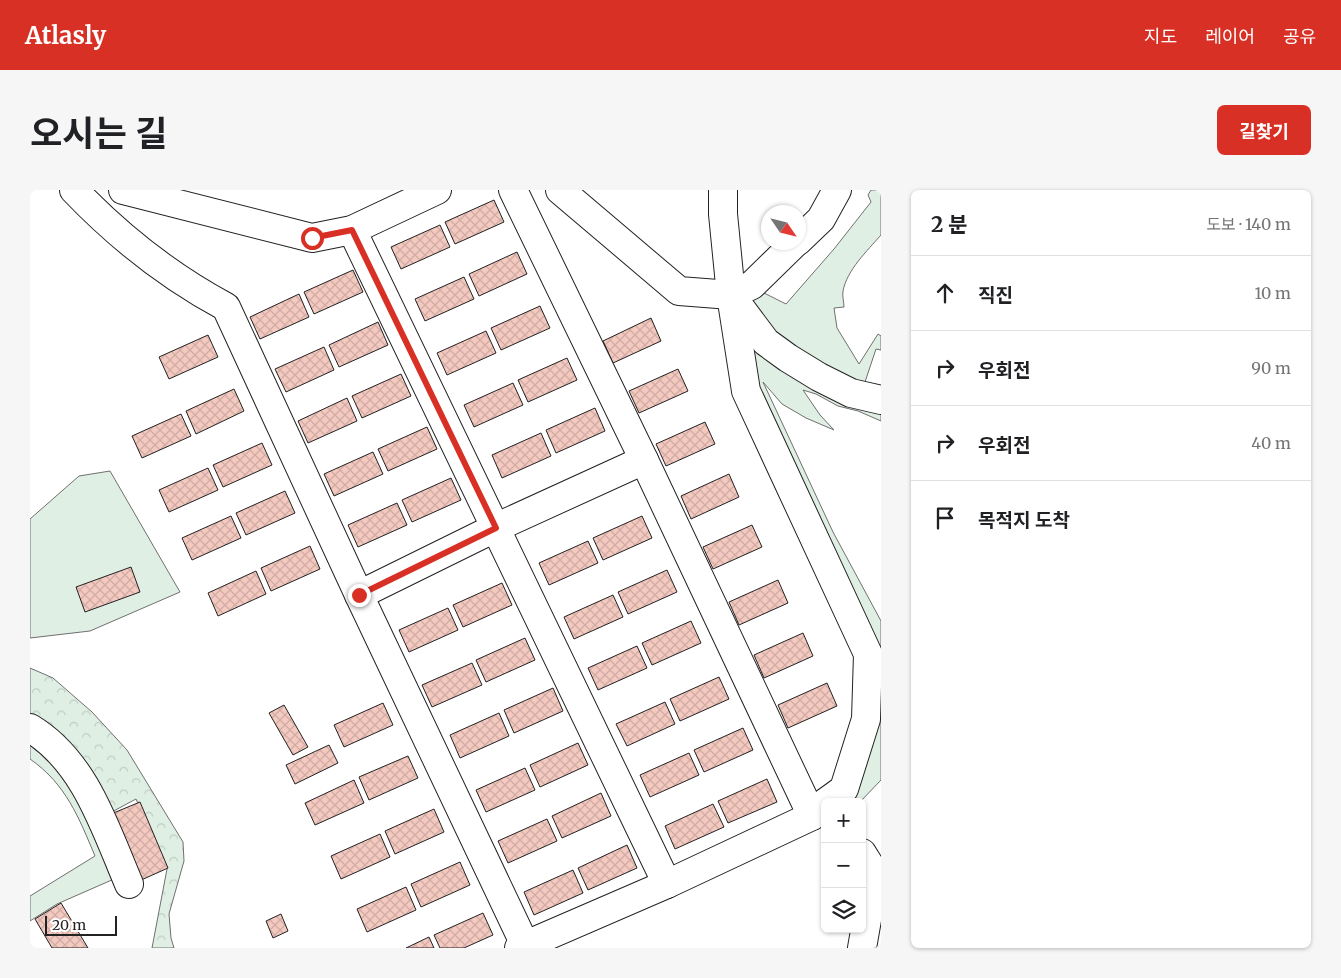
<!DOCTYPE html>
<html lang="ko">
<head>
<meta charset="utf-8">
<style>
	body { margin:0; font-family:Merriweather,"Noto Sans KR",serif; background:#f6f6f6; color:#202124 }
	.controls { position:absolute; right:15px; bottom:15px; display:grid; overflow:hidden; border-radius:8px; box-shadow:0 1px 4px #0004 }
	.controls button { width:45px; height:45px; display:grid; place-items:center; padding:0; border:0; border-bottom:1px solid #e0e0e0; background:#fff; color:#202124; font:25px sans-serif }
	.compass { position:absolute; left:731px; top:15px; width:45px; height:45px; border-radius:50%; background:#fff; box-shadow:0 1px 4px #0004; rotate:125deg }
	.scale { position:absolute; left:15px; bottom:12px; width:72px; box-sizing:border-box; padding-left:5px; border:2px solid #222; border-top:0; font-size:14px; line-height:18px; white-space:nowrap; color:#222; -webkit-text-stroke:4px #fff; paint-order:stroke }
	.stop { position:absolute; width:15px; height:15px; margin:-11px; border:4px solid #d93025; border-radius:50%; background:#fff }
	.stop.end { background:#d93025; border-color:#fff; box-shadow:0 1px 5px #0008 }
	.list { margin:0; padding:0; list-style:none }
	h2 { display:flex; justify-content:space-between; align-items:center; height:65px; margin:0; padding:0 20px; font-size:21px }
	h2 small { font-size:16px; font-weight:400; color:#757577 }
	.list li { display:grid; grid-template-columns:32px 1fr auto; gap:15px; align-items:center; box-sizing:border-box; height:75px; padding:0 20px; border-top:1px solid #e0e0e0 }
	.list b { display:block; font-size:19px; white-space:nowrap }
	.list em { font-size:16px; font-style:normal; color:#757577 }
	.icon { flex:none; width:28px; height:28px; fill:none; stroke:currentColor; stroke-width:2; stroke-linecap:round; stroke-linejoin:round }
	.map { position:relative; flex:none; width:851px; height:758px; overflow:hidden; border-radius:8px }
	header { display:flex; align-items:center; gap:30px; box-sizing:border-box; height:70px; padding:0 25px; background:#d93025; color:#fff }
	header strong { font-size:24px }
	nav { display:flex; gap:28px; margin-inline-start:auto; font-size:18px }
	.intro { display:flex; align-items:center; justify-content:space-between; box-sizing:border-box; height:120px; padding:0 30px }
	h1 { margin:0; font-size:35px }
	.button { padding:12px 22px; border-radius:8px; background:#d93025; color:#fff; font-size:18px; font-weight:700 }
	main { display:flex; gap:30px; padding:0 30px }
	aside { flex:1; background:#fff; border-radius:8px; box-shadow:0 1px 4px #0004 }
	.map>svg:first-child { display:block }
	.grass { fill:#e0efe3; stroke:#6f6f6f }
	.forest { fill:url(#forest-crowns); stroke:#6f6f6f }
	.building { fill:url(#building-cross-hatch); stroke:#222 }
	.lines { fill:none; stroke-linecap:round; stroke-linejoin:round }
	.minor-casing { stroke:#222; stroke-width:30 }
	.minor { stroke:#fff; stroke-width:28 }
	.route { stroke:#d93025; stroke-width:6 }
</style>
</head>
<body>
<header>
<strong>Atlasly</strong>
<nav><a>지도</a><a>레이어</a><a>공유</a></nav>
</header>
<div class="intro"><h1>오시는 길</h1><a class="button">길찾기</a></div>
<main>
<div class="map">
<svg width="851" height="758" viewBox="0 0 851 758">
	<defs>
		<pattern id="forest-crowns" width="20" height="18" patternUnits="userSpaceOnUse" patternTransform="scale(1.25)"><rect width="20" height="18" fill="#e0efe3"/><path d="M2 6a3 3 0 1 1 6 0M12 15a3 3 0 1 1 6 0" fill="none" stroke="#c0cdc2"/></pattern>
		<pattern id="building-cross-hatch" width="8" height="8" patternUnits="userSpaceOnUse" patternTransform="scale(1.25)"><rect width="8" height="8" fill="#f3c9c0"/><path d="M0 0l8 8M0 8l8-8" fill="none" stroke="#d0aca5"/></pattern>
	</defs>
	<rect width="100%" height="100%" fill="#fff"/>
	<g class="grass">
		<path d="M 841,0 L 851,0 L 851,45 C 837,61 817,80 813,101 C 812,106 814,112 814,117 L 804,118 L 807,138 L 829,174 L 848,144 L 851,146 L 851,160 L 846,159 L 835,192 L 851,204 L 778,177 L 726,125 L 723,111 L 725,98 L 818,5 L 814,16 L 804,24 L 743,89 L 734,103 L 756,114 L 804,59 L 841,12 L 838,5 Z"/>
		<polygon points="710,124 851,214 851,231 828,221 808,216 786,204 773,200 790,225 804,240 776,228 752,214 733,192 803,342 851,431 851,590 830,612 819,612 848,515 720,197"/>
		<polygon points="80,281 150,402 60,441 0,448 0,329 49,286"/>
		<path d="M 0,548 L 49,604 L 84,689 L 27,714 L 0,731 L 0,706 L 65,666 C 49,628 36,594 0,569 Z"/>
	</g>
	<polygon class="forest" points="0,478 23,488 62,522 97,560 153,652 154,671 139,724 141,748 144,758 122,758 137,679 106,609 78,624 0,528"/>
	<g class="building">
		<polygon points="464,10 474,32 425,54 415,32"/>
		<polygon points="410,35 420,57 371,79 361,57"/>
		<polygon points="487,62 497,84 449,106 439,84"/>
		<polygon points="323,80 333,102 284,124 274,102"/>
		<polygon points="434,87 444,109 395,131 385,109"/>
		<polygon points="269,104 279,127 230,149 220,127"/>
		<polygon points="510,116 520,138 471,160 461,138"/>
		<polygon points="621,128 631,151 583,173 573,151"/>
		<polygon points="348,132 358,155 309,177 299,155"/>
		<polygon points="456,141 466,163 417,185 407,163"/>
		<polygon points="178,145 188,167 139,189 129,167"/>
		<polygon points="294,157 304,180 256,202 245,179"/>
		<polygon points="537,168 547,190 498,212 488,190"/>
		<polygon points="648,179 658,201 609,223 599,201"/>
		<polygon points="371,184 381,206 332,228 322,206"/>
		<polygon points="483,193 493,215 444,237 434,215"/>
		<polygon points="204,199 214,221 166,244 156,221"/>
		<polygon points="317,208 327,231 278,253 268,231"/>
		<polygon points="565,218 575,241 526,263 516,240"/>
		<polygon points="151,224 161,246 112,268 102,246"/>
		<polygon points="675,232 685,254 636,276 626,254"/>
		<polygon points="397,237 407,259 358,281 348,259"/>
		<polygon points="511,243 521,266 472,288 462,265"/>
		<polygon points="232,253 242,275 193,297 183,275"/>
		<polygon points="343,262 353,284 304,306 294,284"/>
		<polygon points="178,278 188,300 139,322 129,300"/>
		<polygon points="699,284 709,307 661,329 651,306"/>
		<polygon points="421,288 431,310 382,332 372,310"/>
		<polygon points="255,301 265,323 216,345 206,323"/>
		<polygon points="367,313 377,335 328,357 318,335"/>
		<polygon points="201,326 211,348 162,370 152,348"/>
		<polygon points="612,326 622,348 573,370 563,348"/>
		<polygon points="722,335 732,357 683,379 673,357"/>
		<polygon points="558,351 568,373 519,395 509,373"/>
		<polygon points="280,356 290,379 241,401 231,378"/>
		<polygon points="101,377 110,402 55,422 46,397"/>
		<polygon points="637,380 647,402 598,424 588,402"/>
		<polygon points="226,381 236,404 188,426 178,403"/>
		<polygon points="748,390 758,413 709,435 699,412"/>
		<polygon points="472,393 482,415 433,437 423,415"/>
		<polygon points="583,405 593,427 544,449 534,427"/>
		<polygon points="418,418 428,440 379,462 369,440"/>
		<polygon points="661,431 671,453 622,475 612,453"/>
		<polygon points="773,443 783,466 734,488 724,465"/>
		<polygon points="495,448 505,470 456,492 446,470"/>
		<polygon points="607,456 617,478 568,500 558,478"/>
		<polygon points="442,473 452,495 402,517 392,495"/>
		<polygon points="689,487 699,509 650,531 640,509"/>
		<polygon points="797,493 807,516 758,538 748,515"/>
		<polygon points="523,498 533,521 484,543 474,520"/>
		<polygon points="635,512 645,534 597,556 586,534"/>
		<polygon points="353,513 363,535 314,557 304,535"/>
		<polygon points="254,515 278,557 263,565 239,523"/>
		<polygon points="469,523 479,546 430,568 420,545"/>
		<polygon points="713,538 723,560 674,582 664,560"/>
		<polygon points="548,553 558,575 510,597 500,575"/>
		<polygon points="299,555 308,573 265,594 256,575"/>
		<polygon points="659,563 669,585 620,607 610,585"/>
		<polygon points="378,566 388,588 339,610 329,587"/>
		<polygon points="495,578 505,600 456,622 446,600"/>
		<polygon points="737,589 747,612 698,633 688,611"/>
		<polygon points="324,590 334,613 285,635 275,613"/>
		<polygon points="571,603 581,626 532,648 522,626"/>
		<polygon points="110,612 138,678 109,691 81,624"/>
		<polygon points="683,614 694,637 645,659 635,636"/>
		<polygon points="404,619 414,642 365,664 355,641"/>
		<polygon points="517,629 527,651 478,673 468,651"/>
		<polygon points="350,644 360,667 311,689 301,666"/>
		<polygon points="597,655 607,678 558,700 548,678"/>
		<polygon points="430,672 440,695 391,717 381,694"/>
		<polygon points="543,680 553,703 504,725 494,702"/>
		<polygon points="376,697 386,720 337,742 327,719"/>
		<polygon points="31,713 58,758 22,758 5,729"/>
		<polygon points="453,723 463,745 434,758 410,758 404,745"/>
		<polygon points="251,724 258,741 243,748 236,731"/>
		<polygon points="399,747 404,758 376,758"/>
	</g>
	<g class="lines">
		<g class="minor-casing">
			<g id="minor">
				<path d="M 44,0 C 88,46 140,87 196,117 L 329,405 L 495,755"/>
				<polyline points="93,0 282,48 322,40 407,0"/>
				<polyline points="483,0 614,270 782,626"/>
				<polyline points="530,0 649,101 701,105 722,95 766,52"/>
				<polyline points="693,0 693,24 701,105 716,201 838,464 836,529 814,599 796,612"/>
				<polyline points="322,40 637,694"/>
				<polyline points="768,51 791,29 807,0"/>
				<polyline points="703,108 736,152 758,168 789,187 821,203 851,210"/>
				<polyline points="329,405 465,338 614,270"/>
				<path d="M 0,538 C 55,571 75,638 99,694"/>
				<polyline points="489,758 637,694 782,626 795,613"/>
				<polyline points="832,758 845,684 832,663"/>
			</g>
		</g>
		<use href="#minor" class="minor"/>
	</g>
	<g class="lines">
		<polyline class="route" points="282,48 322,40 466,338 329,405"/>
	</g>
</svg>
<div class="controls">
<button>+</button>
<button>−</button>
<button><svg class="icon" aria-label="layers" viewBox="0 0 24 24"><path d="M12 4l9 5-9 5-9-5zM3 14l9 5 9-5"/></svg></button>
</div>
<svg class="compass" viewBox="-18 -18 36 36"><path d="M0-13l5 13h-10z" fill="#e53935"/><path d="M0 13l5-13h-10z" fill="#757577"/></svg>
<div class="scale">20 m</div>
<div class="stop" style="left:282px;top:48px"></div>
<div class="stop end" style="left:329px;top:405px"></div>
</div>
<aside>
<h2>2 분<small>도보 · 140 m</small></h2>
<ul class="list">
<li><svg class="icon" aria-label="ahead" viewBox="0 0 24 24"><path d="M12 20V5M6 11l6-6 6 6"/></svg><div><b>직진</b></div><em>10 m</em></li>
<li><svg class="icon" aria-label="right" viewBox="0 0 24 24"><path d="M7 20v-9h11M14 6l5 5-5 5"/></svg><div><b>우회전</b></div><em>90 m</em></li>
<li><svg class="icon" aria-label="right" viewBox="0 0 24 24"><path d="M7 20v-9h11M14 6l5 5-5 5"/></svg><div><b>우회전</b></div><em>40 m</em></li>
<li><svg class="icon" aria-label="arrive" viewBox="0 0 24 24"><path d="M6 21V4h12l-3 4 3 4H6"/></svg><div><b>목적지 도착</b></div></li>
</ul>
</aside>
</main>
</body>
</html>
